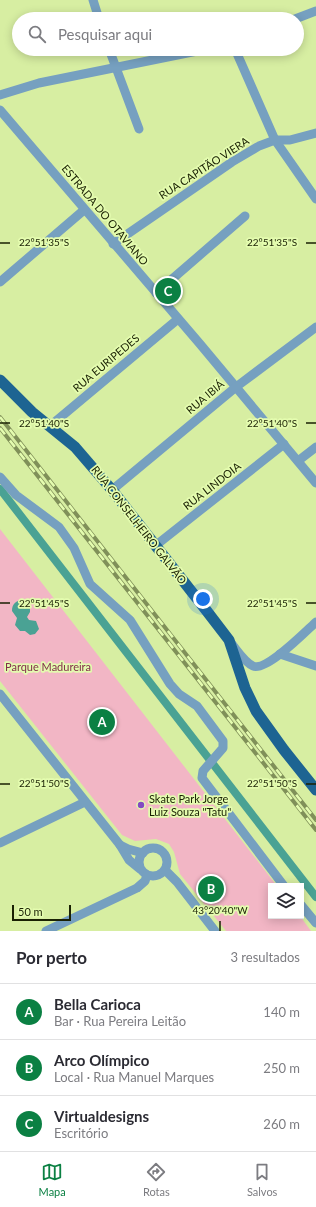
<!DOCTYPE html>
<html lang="pt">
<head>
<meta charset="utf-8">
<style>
	body { margin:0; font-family:Lato,sans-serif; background:#f7f7f7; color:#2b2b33 }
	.controls { position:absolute; right:12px; bottom:12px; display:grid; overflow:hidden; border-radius:0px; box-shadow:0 2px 10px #0003 }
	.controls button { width:36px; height:36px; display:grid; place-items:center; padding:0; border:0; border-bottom:1px solid #e1e1e2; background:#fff; color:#2b2b33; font:20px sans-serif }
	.scale { position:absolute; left:12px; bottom:10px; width:59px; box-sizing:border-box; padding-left:4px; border:2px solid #1a2103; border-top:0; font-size:11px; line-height:14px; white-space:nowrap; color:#1a2103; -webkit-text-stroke:3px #e4fcaf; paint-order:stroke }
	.you { position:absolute; left:203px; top:599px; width:14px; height:14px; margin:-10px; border:3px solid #fff; border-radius:50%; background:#1a73e8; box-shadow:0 0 0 6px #1a73e833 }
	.badge { display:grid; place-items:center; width:26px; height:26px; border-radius:50%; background:#0b8043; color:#fff; font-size:13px; font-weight:700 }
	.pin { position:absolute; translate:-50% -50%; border:2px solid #fff; box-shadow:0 1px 4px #0006 }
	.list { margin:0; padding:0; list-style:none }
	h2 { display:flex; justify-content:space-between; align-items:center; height:52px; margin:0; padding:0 16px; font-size:17px }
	h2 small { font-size:13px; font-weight:400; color:#7c7c81 }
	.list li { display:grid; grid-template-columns:26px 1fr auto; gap:12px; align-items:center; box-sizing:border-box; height:56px; padding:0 16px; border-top:1px solid #e1e1e2 }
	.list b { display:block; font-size:15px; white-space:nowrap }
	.list p { margin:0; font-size:13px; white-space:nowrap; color:#7c7c81 }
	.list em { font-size:13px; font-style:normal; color:#7c7c81 }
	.icon { flex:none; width:22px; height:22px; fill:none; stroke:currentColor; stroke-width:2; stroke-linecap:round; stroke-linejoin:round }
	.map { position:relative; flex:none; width:316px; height:931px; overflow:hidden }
	.search { position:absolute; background:#fff; box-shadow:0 2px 10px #0003; left:12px; right:12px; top:12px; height:44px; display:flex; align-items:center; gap:10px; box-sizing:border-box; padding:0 14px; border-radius:22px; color:#7c7c81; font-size:15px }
	.sheet { height:220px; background:#fff }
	nav { display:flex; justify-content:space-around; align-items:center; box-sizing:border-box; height:56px; border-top:1px solid #e1e1e2; background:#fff; font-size:11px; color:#7c7c81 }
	nav a { display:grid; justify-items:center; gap:2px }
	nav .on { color:#0b8043 }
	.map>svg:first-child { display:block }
	.green { fill:#f2b6c5 }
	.water { fill:#4aa294 }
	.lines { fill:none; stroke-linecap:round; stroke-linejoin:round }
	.canal { stroke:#4aa294; stroke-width:8 }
	.minor { stroke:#76a0c0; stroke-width:9 }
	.major { stroke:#1d6492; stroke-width:11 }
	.rail-casing { stroke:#809059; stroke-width:4 }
	.rail { stroke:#e4fcaf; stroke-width:2.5; stroke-dasharray:8; stroke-linecap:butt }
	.ticks { fill:none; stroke:#1a2103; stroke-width:1.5 }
	.poi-dot { fill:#834bc2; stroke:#e4fcaf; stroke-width:1.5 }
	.labels { text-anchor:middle; stroke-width:3.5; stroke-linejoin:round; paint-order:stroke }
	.street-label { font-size:11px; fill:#1a2103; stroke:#e4fcaf }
	.park-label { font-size:11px; fill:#812e4a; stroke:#e4fcaf }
	.poi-label { font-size:11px; fill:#1a2103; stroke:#e4fcaf; text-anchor:start }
	.ticks-label { font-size:10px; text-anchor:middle; fill:#1a2103; stroke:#e4fcaf; stroke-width:3.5; stroke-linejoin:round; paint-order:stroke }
</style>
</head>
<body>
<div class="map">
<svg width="316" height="931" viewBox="0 0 316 931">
	<rect width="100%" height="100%" fill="#d7eea2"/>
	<polygon class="green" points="0,529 277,886 271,886 271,916 300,916 311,931 226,931 180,874 174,852 169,844 156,839 135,841 122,835 0,681"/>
	<path class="water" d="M 23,600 L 30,606 L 30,612 L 27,617 L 29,620 L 36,621 L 39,629 L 35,634 L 30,635 L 25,631 L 20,631 L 15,625 L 17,618 L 12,611 C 12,604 16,600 23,600 Z"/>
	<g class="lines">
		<polyline class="canal" points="0,489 316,897"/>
		<g class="minor">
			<polyline points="93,0 99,19"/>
			<polyline points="295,19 316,11"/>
			<polyline points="109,49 139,129"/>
			<polyline points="235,49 275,140 316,199"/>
			<polyline points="0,95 39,83 207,49"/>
			<polyline points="0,110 200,344 316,483"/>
			<polyline points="113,244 232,162 259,146 275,140 290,140 316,133"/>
			<polyline points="0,282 84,210"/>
			<polyline points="156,293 245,216"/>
			<polyline points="50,426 178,319"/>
			<polyline points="298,461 316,447"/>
			<polyline points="0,477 16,495 59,527 74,548 90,584 130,620 170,684 179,694 197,706 223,741 223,748 203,771 202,778 284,886"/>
			<polyline points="112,490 236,387 316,327"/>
			<polyline points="155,546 284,444"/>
			<path d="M 231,643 C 237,650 244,662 253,666 C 266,672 306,631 316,622"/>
			<polyline points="280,654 316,666"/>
			<polyline points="0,694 120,845 129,860 140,869"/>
			<polyline points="0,843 85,802"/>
			<polyline points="120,845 128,849 143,853"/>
			<circle cx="153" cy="862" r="14"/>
			<polyline points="165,870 177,882 215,931"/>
			<polyline points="301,905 316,923"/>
			<polyline points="46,931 137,888 145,881 147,875"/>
		</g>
		<polyline class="major" points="0,380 32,412 75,447 112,490 206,610 229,640 245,688 256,711 284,750 316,790"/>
		<g class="rail-casing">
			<g id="rail">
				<polyline points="0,417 316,820"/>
				<polyline points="0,428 316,830"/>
			</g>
		</g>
		<use href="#rail" class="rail"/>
	</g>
	<path class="ticks" d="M 0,243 L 10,243M 306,243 L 316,243M 0,423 L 10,423M 306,423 L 316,423M 0,603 L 10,603M 306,603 L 316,603M 0,784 L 10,784M 306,784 L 316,784M 220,921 L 220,931"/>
	<circle class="poi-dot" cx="141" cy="805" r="4"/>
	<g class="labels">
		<g class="street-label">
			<text transform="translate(204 168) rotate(-33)" y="4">RUA CAPITÃO VIERA</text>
			<text transform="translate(105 215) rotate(50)" y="4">ESTRADA DO OTAVIANO</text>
			<text transform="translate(106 363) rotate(-40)" y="4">RUA EURIPEDES</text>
			<text transform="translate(205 397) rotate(-40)" y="4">RUA IBIÁ</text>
			<text transform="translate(212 486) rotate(-38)" y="4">RUA LINDOIA</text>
			<text transform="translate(139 525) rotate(52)" y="4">RUA CONSELHEIRO GALVÃO</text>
		</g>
		<g class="park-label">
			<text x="48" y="671">Parque Madureira</text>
		</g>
		<g class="poi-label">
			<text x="149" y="803">Skate Park Jorge<tspan x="149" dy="13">Luiz Souza "Tatu"</tspan></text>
		</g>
	</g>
	<g class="ticks-label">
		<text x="44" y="246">22°51'35"S</text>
		<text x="272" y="246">22°51'35"S</text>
		<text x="44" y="427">22°51'40"S</text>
		<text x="272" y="427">22°51'40"S</text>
		<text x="44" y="607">22°51'45"S</text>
		<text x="272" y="607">22°51'45"S</text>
		<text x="44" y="787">22°51'50"S</text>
		<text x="272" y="787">22°51'50"S</text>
		<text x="220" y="914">43°20'40"W</text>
	</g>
</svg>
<div class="controls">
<button><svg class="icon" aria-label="layers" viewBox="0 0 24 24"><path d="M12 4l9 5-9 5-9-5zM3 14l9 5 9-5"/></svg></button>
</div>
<div class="scale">50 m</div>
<div class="you"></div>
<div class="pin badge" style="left:102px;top:722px">A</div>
<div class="pin badge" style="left:211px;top:889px">B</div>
<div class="pin badge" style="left:168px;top:291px">C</div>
<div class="search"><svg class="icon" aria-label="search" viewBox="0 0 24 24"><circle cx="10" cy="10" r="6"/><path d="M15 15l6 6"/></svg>Pesquisar aqui</div>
</div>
<section class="sheet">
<h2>Por perto<small>3 resultados</small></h2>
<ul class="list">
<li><span class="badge">A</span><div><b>Bella Carioca</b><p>Bar · Rua Pereira Leitão</p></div><em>140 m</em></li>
<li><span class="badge">B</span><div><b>Arco Olímpico</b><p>Local · Rua Manuel Marques</p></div><em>250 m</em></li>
<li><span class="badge">C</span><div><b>Virtualdesigns</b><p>Escritório</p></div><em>260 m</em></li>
</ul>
</section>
<nav>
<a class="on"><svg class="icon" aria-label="map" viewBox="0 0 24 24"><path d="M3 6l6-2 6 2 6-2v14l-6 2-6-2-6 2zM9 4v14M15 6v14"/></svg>Mapa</a>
<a><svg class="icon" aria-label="directions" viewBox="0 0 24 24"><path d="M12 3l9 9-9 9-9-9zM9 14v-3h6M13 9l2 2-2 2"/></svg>Rotas</a>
<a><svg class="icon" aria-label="saved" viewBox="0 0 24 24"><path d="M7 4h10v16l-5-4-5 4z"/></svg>Salvos</a>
</nav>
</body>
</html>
